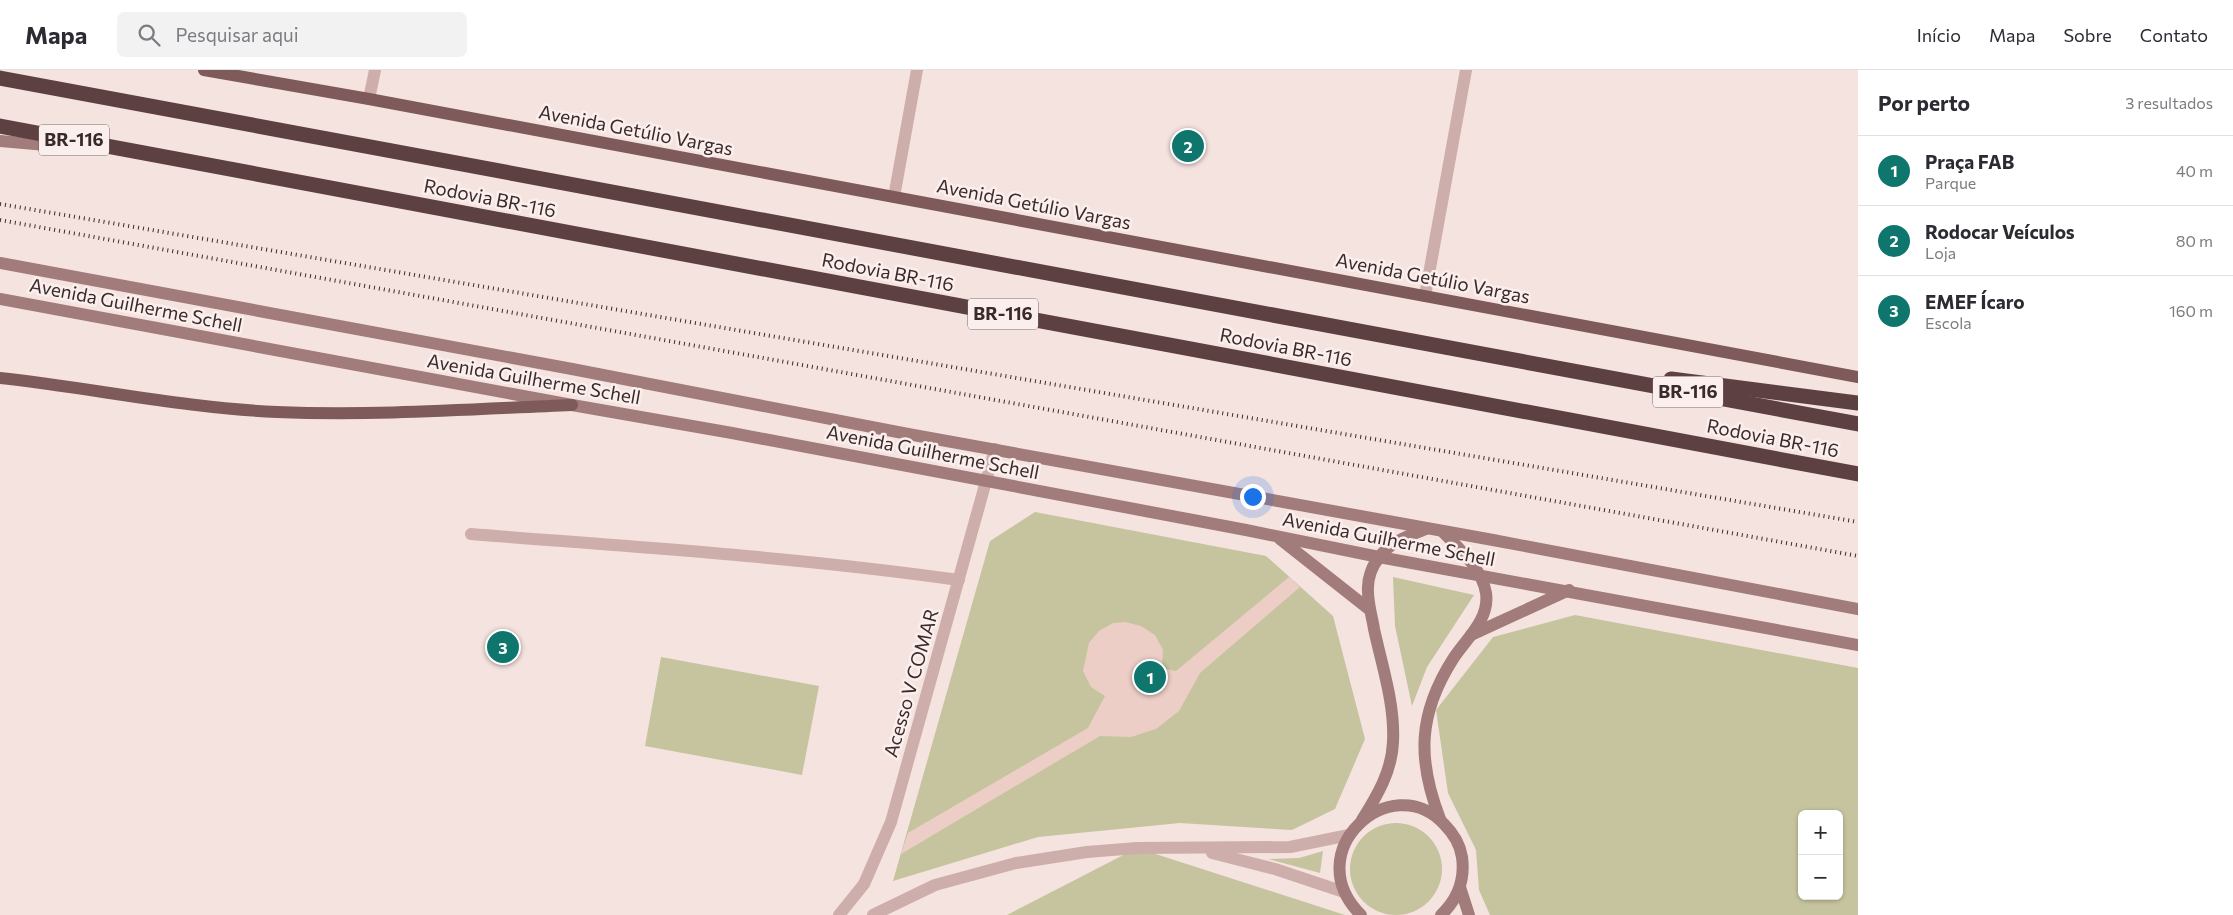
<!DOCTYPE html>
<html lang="pt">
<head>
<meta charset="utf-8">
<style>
	body { margin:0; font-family:Commissioner,sans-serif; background:#f2f2f3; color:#2b2b33 }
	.controls { position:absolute; right:15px; bottom:15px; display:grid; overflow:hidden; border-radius:8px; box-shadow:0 1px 4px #0004 }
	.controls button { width:45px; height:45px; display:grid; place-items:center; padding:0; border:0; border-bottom:1px solid #e1e1e2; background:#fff; color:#2b2b33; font:25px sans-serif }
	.you { position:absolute; left:1252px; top:426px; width:18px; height:18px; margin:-12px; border:4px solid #fff; border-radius:50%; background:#1a73e8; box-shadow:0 0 0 8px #1a73e833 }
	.badge { display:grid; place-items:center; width:32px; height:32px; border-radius:50%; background:#0f766e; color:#fff; font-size:16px; font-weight:700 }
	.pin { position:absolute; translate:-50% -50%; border:2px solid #fff; box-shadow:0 1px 5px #0006 }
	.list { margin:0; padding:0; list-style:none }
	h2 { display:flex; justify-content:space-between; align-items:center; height:65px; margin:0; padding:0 20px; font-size:21px }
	h2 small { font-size:16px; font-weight:400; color:#7c7c81 }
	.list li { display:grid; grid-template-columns:32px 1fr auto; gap:15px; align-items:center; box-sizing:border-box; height:70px; padding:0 20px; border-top:1px solid #e1e1e2 }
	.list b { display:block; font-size:19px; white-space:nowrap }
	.list p { margin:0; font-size:16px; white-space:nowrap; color:#7c7c81 }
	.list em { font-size:16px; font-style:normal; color:#7c7c81 }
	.icon { flex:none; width:28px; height:28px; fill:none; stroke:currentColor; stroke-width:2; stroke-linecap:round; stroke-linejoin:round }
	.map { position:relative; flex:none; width:1858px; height:845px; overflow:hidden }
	header { display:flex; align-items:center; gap:30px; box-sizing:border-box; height:70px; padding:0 25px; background:#fff; border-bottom:1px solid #e1e1e2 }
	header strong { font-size:24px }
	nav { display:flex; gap:28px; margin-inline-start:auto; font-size:18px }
	.search { width:350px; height:45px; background:#f2f2f3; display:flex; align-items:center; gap:12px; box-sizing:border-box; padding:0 18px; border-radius:8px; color:#7c7c81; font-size:19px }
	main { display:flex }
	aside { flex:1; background:#fff }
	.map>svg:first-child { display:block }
	.green { fill:#c5c49e; fill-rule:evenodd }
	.plaza { fill:#edcec6 }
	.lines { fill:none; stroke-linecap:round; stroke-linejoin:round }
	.service { stroke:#ceaeaa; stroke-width:12 }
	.minor { stroke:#ceaeaa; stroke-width:12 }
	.secondary { stroke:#a27b7b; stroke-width:12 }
	.primary { stroke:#7e5a5b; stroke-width:12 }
	.motorway { stroke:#5d4142; stroke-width:15 }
	.rail { stroke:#3b2a2b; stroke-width:4; stroke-dasharray:1 4; stroke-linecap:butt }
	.labels { text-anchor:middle; stroke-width:5; stroke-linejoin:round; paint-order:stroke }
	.shield { fill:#fbefed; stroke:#756565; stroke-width:1 }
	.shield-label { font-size:18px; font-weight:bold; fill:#3b2a2b }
	.street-label { font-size:19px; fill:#3b2a2b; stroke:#fbefed }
</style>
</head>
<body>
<header>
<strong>Mapa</strong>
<div class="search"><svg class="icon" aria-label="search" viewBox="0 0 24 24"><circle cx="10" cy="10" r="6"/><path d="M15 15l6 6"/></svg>Pesquisar aqui</div>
<nav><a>Início</a><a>Mapa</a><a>Sobre</a><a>Contato</a></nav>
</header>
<main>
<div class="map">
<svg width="1858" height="845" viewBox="0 0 1858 845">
	<rect width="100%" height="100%" fill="#f5e3e0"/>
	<g class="green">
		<polygon points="1035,442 1266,486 1333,546 1365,669 1335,739 1292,760 1180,753 1038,767 893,811 990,471"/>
		<polygon points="1393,507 1474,525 1427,597 1412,636 1395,556"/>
		<path d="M 1575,545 L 1858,598 L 1858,845 L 1490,845 L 1479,820 L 1476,780 L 1448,723 L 1436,640 L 1493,567 ZM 1802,744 L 1839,744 L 1839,826 L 1802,826 Z"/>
		<polygon points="661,587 819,616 802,705 645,676"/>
		<circle cx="1396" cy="799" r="46"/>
		<polygon points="1137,778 1345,845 1007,845"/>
		<polygon points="1323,781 1320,803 1268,789 1299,788"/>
	</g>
	<polygon class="plaza" points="1289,507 1300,517 1200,603 1179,641 1156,659 1131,667 1100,666 901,784 908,763 1088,658 1105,626 1091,617 1083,601 1089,573 1099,561 1113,553 1125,552 1141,556 1155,565 1163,580 1162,598 1176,601"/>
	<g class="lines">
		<path class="service" d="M 471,464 C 634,477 797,487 959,510"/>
		<g class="minor">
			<polyline points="369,29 375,0"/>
			<polyline points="894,127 917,0"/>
			<polyline points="1425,226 1466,0"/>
			<polyline points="1212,783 1275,799 1344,822"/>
			<polyline points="839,845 864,814 891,752 995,379"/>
			<polyline points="873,845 935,815 1016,793 1087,782 1137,778 1290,777 1349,765"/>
		</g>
		<g class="secondary">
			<polyline points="0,71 92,79"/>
			<polyline points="0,193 572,299 908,364 1493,470 1858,539"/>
			<polyline points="0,229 572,335 732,363 1246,460 1379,487 1858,575"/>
			<polyline points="1280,469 1370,540"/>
			<polyline points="1471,565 1569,520"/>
			<path d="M 1440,749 C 1417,689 1418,644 1453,589 C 1466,569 1490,549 1486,523 C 1482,498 1458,478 1442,461"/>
			<path d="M 1362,750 C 1377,726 1392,701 1393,672 C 1395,634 1382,596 1374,559 C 1372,546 1367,531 1368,517 C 1368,508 1372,496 1378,489 C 1389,472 1408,466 1426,459"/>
			<polyline points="1460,817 1469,845"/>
			<path d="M 1361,845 C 1297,782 1391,697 1444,754 C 1453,763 1460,774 1462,787 C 1465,809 1458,829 1441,845"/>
		</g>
		<g class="primary">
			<polyline points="204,0 369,29 1858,307"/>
			<path d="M 0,308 C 92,318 185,338 277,342 C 375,346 474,339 572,335"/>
		</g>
		<g class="motorway">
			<polyline points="0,8 1858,354"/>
			<polyline points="0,56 1858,404"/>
			<polyline points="1671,309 1858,333"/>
		</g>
		<g class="rail">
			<polyline points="0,134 1858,452"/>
			<polyline points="0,150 1858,486"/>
		</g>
	</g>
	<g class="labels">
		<g class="shield">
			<rect x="39" y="54.5" width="70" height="31" rx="4"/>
			<rect x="968" y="228.5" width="70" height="31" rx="4"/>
			<rect x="1653" y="306.5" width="70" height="31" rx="4"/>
		</g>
		<g class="shield-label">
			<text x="74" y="76">BR-116</text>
			<text x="1003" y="250">BR-116</text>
			<text x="1688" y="328">BR-116</text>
		</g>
		<g class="street-label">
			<text transform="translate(636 60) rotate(11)" y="7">Avenida Getúlio Vargas</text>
			<text transform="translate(490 128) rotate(11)" y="7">Rodovia BR-116</text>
			<text transform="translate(1034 134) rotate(11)" y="7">Avenida Getúlio Vargas</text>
			<text transform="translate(888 202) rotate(11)" y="7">Rodovia BR-116</text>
			<text transform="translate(1433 208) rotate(11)" y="7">Avenida Getúlio Vargas</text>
			<text transform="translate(136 235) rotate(11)" y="7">Avenida Guilherme Schell</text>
			<text transform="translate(1286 277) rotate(11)" y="7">Rodovia BR-116</text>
			<text transform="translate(534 309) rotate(10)" y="7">Avenida Guilherme Schell</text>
			<text transform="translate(1773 368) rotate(11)" y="7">Rodovia BR-116</text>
			<text transform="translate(933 382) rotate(11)" y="7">Avenida Guilherme Schell</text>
			<text transform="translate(1389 469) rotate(11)" y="7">Avenida Guilherme Schell</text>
			<text transform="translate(911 613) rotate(-74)" y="7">Acesso V COMAR</text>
		</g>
	</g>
</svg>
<div class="controls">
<button>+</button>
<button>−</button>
</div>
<div class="you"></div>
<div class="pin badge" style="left:1150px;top:607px">1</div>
<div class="pin badge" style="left:1188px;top:76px">2</div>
<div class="pin badge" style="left:503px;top:577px">3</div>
</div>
<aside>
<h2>Por perto<small>3 resultados</small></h2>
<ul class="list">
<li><span class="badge">1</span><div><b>Praça FAB</b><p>Parque</p></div><em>40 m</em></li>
<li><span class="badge">2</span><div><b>Rodocar Veículos</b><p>Loja</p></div><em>80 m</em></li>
<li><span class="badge">3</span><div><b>EMEF Ícaro</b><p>Escola</p></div><em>160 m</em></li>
</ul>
</aside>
</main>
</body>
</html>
